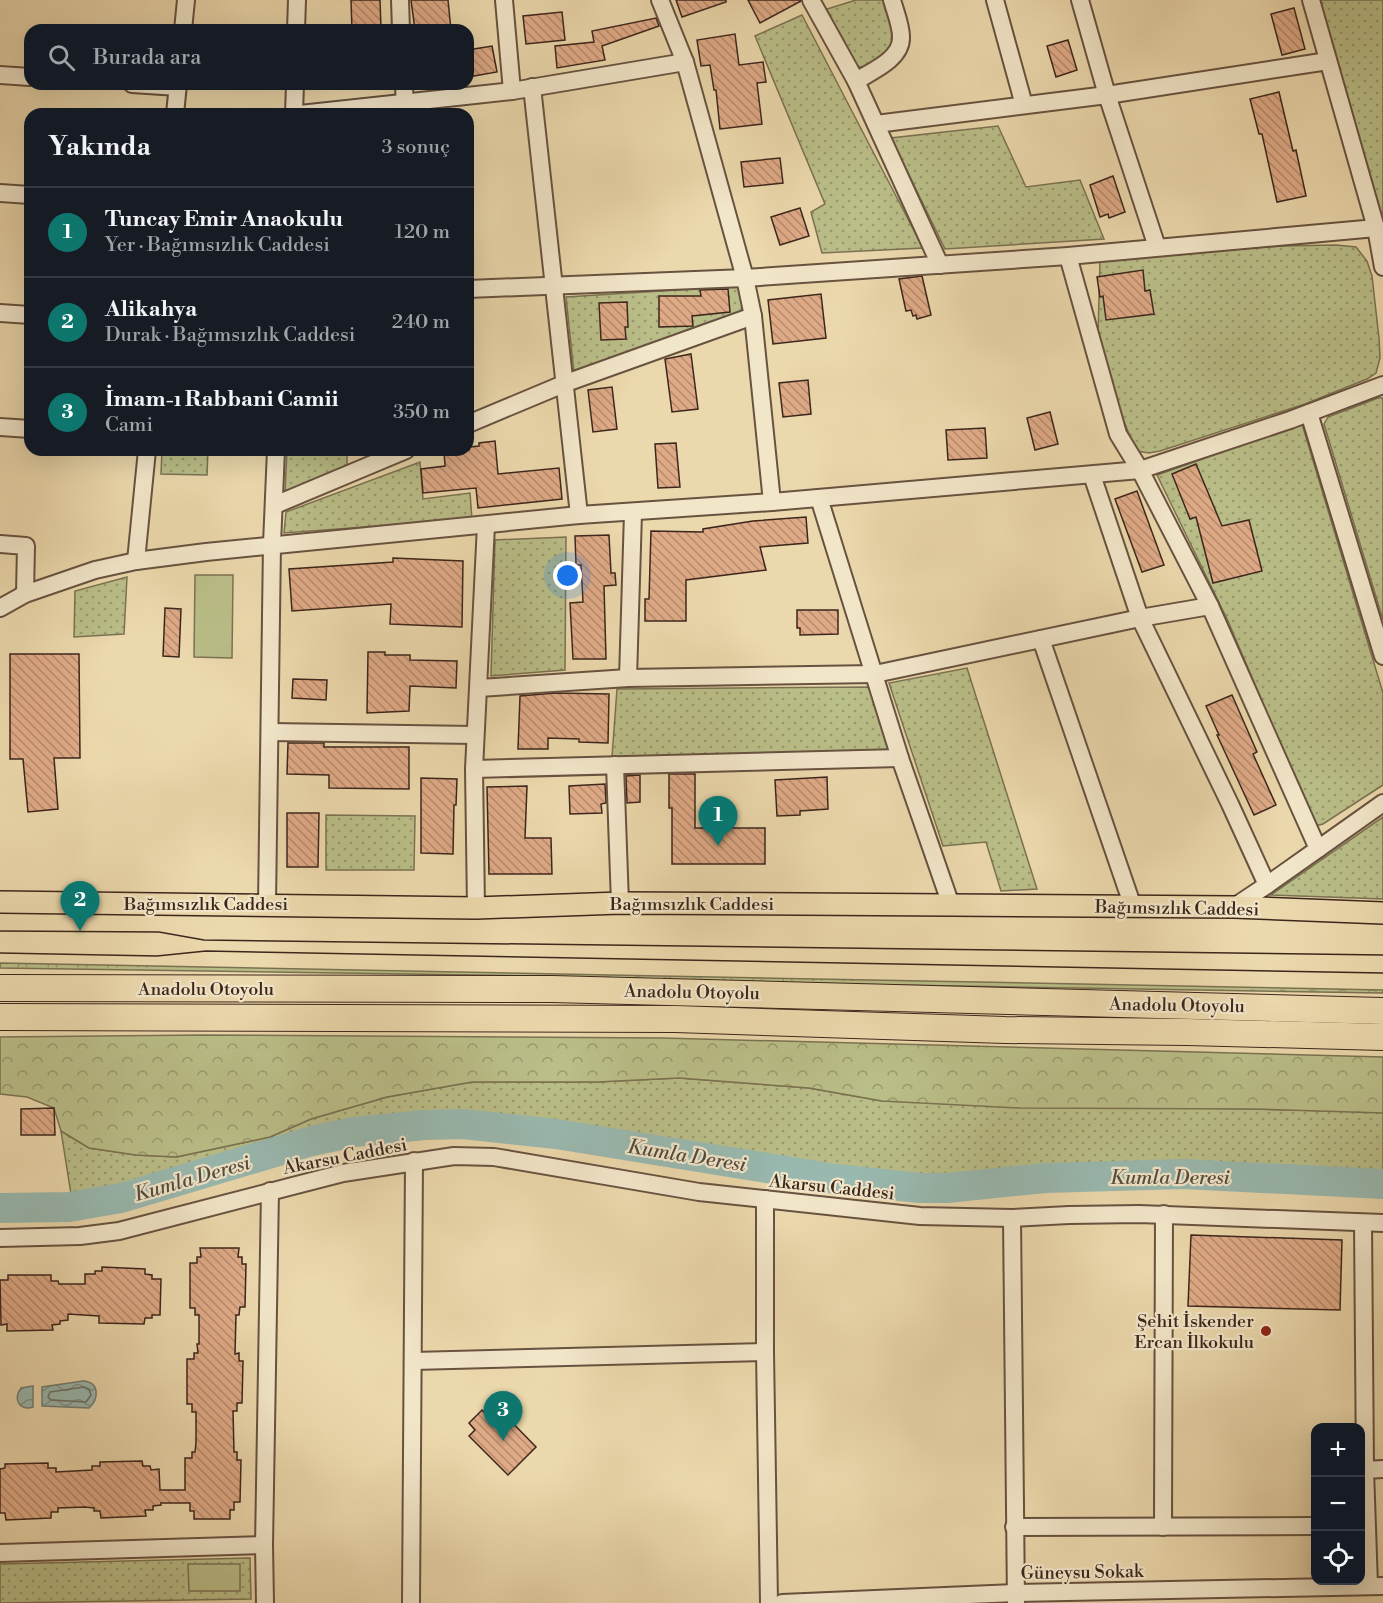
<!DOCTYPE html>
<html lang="tr">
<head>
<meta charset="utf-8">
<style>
	body { margin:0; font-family:"Libre Bodoni",serif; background:#242831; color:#f1f3f6 }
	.controls { position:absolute; right:18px; bottom:18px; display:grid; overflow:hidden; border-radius:12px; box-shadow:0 6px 24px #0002 }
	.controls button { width:54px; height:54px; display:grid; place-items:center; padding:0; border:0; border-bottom:2px solid #363941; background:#171b24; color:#f1f3f6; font:30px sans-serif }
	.you { position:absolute; left:568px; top:576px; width:21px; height:21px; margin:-15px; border:4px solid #fff; border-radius:50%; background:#1a73e8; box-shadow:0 0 0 9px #1a73e833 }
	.badge { display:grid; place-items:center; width:39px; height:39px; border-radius:50%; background:#0f766e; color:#fff; font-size:20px; font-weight:700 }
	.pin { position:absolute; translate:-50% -50px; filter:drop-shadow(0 2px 3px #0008) }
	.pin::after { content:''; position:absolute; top:32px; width:21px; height:18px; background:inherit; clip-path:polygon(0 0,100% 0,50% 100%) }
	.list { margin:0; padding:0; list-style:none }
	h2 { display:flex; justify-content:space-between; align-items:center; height:78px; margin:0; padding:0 24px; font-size:26px }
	h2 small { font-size:20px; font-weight:400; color:#9ea1a6 }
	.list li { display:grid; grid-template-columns:39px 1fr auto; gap:18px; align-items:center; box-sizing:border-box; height:90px; padding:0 24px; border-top:2px solid #363941 }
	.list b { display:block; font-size:22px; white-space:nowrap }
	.list p { margin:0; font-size:20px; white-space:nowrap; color:#9ea1a6 }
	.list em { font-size:20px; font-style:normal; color:#9ea1a6 }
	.icon { flex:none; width:33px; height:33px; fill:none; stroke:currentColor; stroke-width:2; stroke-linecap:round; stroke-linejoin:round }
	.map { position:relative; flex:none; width:1383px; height:1603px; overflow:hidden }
	.search { position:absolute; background:#171b24; box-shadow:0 6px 24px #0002; left:24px; top:24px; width:450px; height:66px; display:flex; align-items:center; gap:15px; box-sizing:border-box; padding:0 21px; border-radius:18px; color:#9ea1a6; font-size:22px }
	.panel { position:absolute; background:#171b24; box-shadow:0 6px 24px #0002; left:24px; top:108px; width:450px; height:348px; border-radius:18px }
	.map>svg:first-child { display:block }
	.green { fill:url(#green-dots); stroke:#7b7252; stroke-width:1.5 }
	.forest { fill:url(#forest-crowns); stroke:#7b7252; stroke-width:1.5 }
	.pitch { fill:#babe88; stroke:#7b7252; stroke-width:1.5 }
	.water { fill:url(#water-waves); stroke:#747e75; stroke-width:1.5 }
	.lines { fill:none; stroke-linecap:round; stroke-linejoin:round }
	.shore { stroke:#6a7066; stroke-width:1.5 }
	.river { stroke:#99b9b0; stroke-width:30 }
	.building { fill:url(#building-back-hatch); stroke:#3c261c; stroke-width:1.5 }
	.minor-casing { stroke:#685240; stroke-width:20 }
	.major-casing { stroke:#3c261c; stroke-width:24 }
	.highway-casing { stroke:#3c261c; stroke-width:28 }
	.minor { stroke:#f2e6c9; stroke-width:16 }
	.major { stroke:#ebd8ac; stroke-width:21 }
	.highway { stroke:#ebd8ac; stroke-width:26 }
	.tram { stroke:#3c261c; stroke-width:1.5 }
	.poi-dot { fill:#8f2418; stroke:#f2e6c9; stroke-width:2 }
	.labels { text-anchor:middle; stroke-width:4.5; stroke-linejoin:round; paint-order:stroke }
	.street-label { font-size:18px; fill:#3c261c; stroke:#f2e6c9 }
	.poi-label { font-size:18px; fill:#3c261c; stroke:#f2e6c9; text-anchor:end }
	.water-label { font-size:20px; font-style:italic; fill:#534b41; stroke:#f2e6c9 }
</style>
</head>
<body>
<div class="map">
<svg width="1383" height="1603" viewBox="0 0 1383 1603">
	<defs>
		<pattern id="green-dots" width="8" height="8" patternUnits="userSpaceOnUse" patternTransform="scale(1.5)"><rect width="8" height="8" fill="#babe88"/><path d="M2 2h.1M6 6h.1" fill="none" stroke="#989a6e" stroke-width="1.8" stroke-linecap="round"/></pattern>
		<pattern id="forest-crowns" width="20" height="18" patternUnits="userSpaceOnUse" patternTransform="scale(1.5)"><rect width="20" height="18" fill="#babe88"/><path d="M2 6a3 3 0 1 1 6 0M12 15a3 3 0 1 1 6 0" fill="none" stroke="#989a6e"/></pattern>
		<pattern id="water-waves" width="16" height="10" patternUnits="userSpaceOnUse" patternTransform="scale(1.5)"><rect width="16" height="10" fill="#99b9b0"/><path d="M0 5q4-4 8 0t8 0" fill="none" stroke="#7e968e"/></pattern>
		<pattern id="building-back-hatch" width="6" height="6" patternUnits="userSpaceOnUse" patternTransform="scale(1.5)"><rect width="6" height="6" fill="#dfaa86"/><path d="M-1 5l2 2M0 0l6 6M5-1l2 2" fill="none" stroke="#b68a6d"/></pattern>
	</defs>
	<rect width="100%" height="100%" fill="#ebd8ac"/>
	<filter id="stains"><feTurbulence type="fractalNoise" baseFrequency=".00333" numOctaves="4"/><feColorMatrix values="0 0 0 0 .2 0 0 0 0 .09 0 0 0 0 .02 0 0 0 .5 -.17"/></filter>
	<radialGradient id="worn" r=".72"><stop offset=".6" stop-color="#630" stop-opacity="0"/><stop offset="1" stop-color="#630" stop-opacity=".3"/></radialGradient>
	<g class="green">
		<path d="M 856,0 L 883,0 C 895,40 902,39 869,68 L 860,67 L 856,65 L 824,10 Z"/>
		<polygon points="1319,0 1383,0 1383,225"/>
		<polygon points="802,15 923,248 822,253 811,212 825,204 755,36"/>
		<polygon points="998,126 1026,187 1080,180 1104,239 945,249 891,138"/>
		<polygon points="1336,245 1356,247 1367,261 1372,276 1379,338 1380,358 1376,373 1367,379 1305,404 1160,451 1149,453 1136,451 1123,419 1098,335 1100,260 1280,246"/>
		<polygon points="740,286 743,313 574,373 566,297"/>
		<polygon points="1378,398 1383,398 1383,620 1324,424 1328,417"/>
		<polygon points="1302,424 1383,693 1383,785 1323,824 1315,826 1228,621 1157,475"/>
		<polygon points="162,450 208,450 207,475 161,474"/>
		<polygon points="287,450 347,450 347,468 285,492"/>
		<polygon points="420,462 423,499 470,493 472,519 284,533 286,512"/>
		<polygon points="566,537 565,670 491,676 495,540"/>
		<polygon points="127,577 124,634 74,637 75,591"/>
		<polygon points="967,668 1037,889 1001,891 986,842 943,846 889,683"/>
		<polygon points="870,687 890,753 612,757 617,689"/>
		<polygon points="326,815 415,816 414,870 326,870"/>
		<polygon points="1383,817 1383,899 1271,895"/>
		<polygon points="679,1078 809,1088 882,1101 1383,1112 1383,1172 1259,1167 1138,1167 1016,1171 947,1179 907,1179 477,1115 422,1114 329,1127 109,1191 71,1194 61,1131 89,1148 136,1155 177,1157 270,1137 311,1119 387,1097 472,1082 597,1082"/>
		<polygon points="250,1558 251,1599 0,1603 0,1564"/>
	</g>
	<g class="forest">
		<polygon points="0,963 1383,990 1383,993 710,982 537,976 0,968"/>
		<polygon points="202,1035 663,1038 1383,1057 1383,1113 1254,1109 1020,1108 882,1101 809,1088 679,1078 597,1082 472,1082 387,1097 311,1119 270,1137 176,1157 136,1155 89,1148 61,1131 54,1108 27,1097 0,1094 0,1037"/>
	</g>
	<g class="pitch">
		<polygon points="195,575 233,575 232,658 194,657"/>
		<polygon points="188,1564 240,1564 240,1591 189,1591"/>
	</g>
	<g class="water">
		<path d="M 83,1381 C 100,1382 99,1399 89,1408 L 42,1406 L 42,1387 Z"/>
		<path d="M 33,1386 L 33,1407 C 19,1411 13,1399 21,1388 Z"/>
	</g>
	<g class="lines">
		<polygon class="shore" points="84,1387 89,1389 91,1395 86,1402 51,1400 48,1397 50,1392"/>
		<polyline class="river" points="0,1208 69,1207 121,1198 312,1141 354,1132 424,1125 463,1124 556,1134 835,1179 919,1188 947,1188 1045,1178 1183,1174 1383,1184"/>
	</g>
	<g class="building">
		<polygon points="351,0 380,0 381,29 352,30"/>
		<polygon points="411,0 448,0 451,30 415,30"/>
		<polygon points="676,0 726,0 726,2 682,17"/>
		<polygon points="748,0 801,0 801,1 760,23"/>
		<polygon points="1294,8 1305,49 1282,55 1271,14"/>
		<polygon points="562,12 565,40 526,44 523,16"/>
		<polygon points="656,18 659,26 602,46 605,60 557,68 555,46 594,42 592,31"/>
		<polygon points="735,34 739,65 763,62 766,82 757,83 762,124 720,129 716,90 714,90 710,65 701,66 697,40"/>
		<polygon points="1068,40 1077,70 1056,77 1047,46"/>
		<polygon points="492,46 497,72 468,77 468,50"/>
		<polygon points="1279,92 1293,151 1296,150 1306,196 1277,202 1262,134 1259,134 1250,99"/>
		<polygon points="780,158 783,183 744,187 741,162"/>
		<polygon points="1113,176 1125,212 1109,218 1108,214 1100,217 1090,185"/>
		<polygon points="800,208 809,236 780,245 771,217"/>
		<polygon points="1143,270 1145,291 1150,290 1154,314 1106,320 1103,296 1100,297 1097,277"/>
		<polygon points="922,276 931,315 917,319 916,315 913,316 911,310 906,311 899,279"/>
		<polygon points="728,289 730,312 692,316 693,326 659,327 659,296 701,296 700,290"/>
		<polygon points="821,294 826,338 773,344 768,300"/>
		<polygon points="627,302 628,327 625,327 626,339 601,340 599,303"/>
		<polygon points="691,354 698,409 672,412 665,359"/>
		<polygon points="808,380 811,414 783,417 779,383"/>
		<polygon points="612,387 617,429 593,432 588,390"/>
		<polygon points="1050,412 1058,444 1035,450 1027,418"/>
		<polygon points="985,428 987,458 948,460 946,430"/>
		<polygon points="495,441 498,474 559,468 562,499 478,508 476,488 423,493 421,469 445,466 444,450 469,450 469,447 479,446 479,443"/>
		<polygon points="676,443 680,487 658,488 655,444"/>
		<polygon points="1196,464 1222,526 1249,520 1262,571 1213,583 1196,517 1190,519 1172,474"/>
		<polygon points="1137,491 1164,565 1142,572 1115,499"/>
		<polygon points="806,517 808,543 760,547 766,570 686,580 686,621 645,621 645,599 649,599 651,531 703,532 703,529 753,521"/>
		<polygon points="609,535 611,573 615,573 616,585 604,586 606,659 573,659 570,603 583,602 581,565 576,565 575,536"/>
		<polygon points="393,558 463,561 462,627 390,624 391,604 292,611 289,569 393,562"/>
		<polygon points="165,608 181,609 179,657 163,656"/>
		<polygon points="797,610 838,610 838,634 800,635 800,628 797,628"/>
		<polygon points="368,652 385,652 385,655 410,655 410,660 457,661 456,688 410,686 409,711 367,713"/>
		<polygon points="10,654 79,654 80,758 54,758 58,809 28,812 23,759 10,759"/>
		<polygon points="293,679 327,680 326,700 292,698"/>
		<polygon points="555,693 609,694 608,743 579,742 579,739 548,738 548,749 518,749 520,696"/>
		<polygon points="1232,695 1257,752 1253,754 1276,805 1254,815 1217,735 1219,735 1206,706"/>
		<polygon points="288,743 324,743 324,747 409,747 409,789 329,788 329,775 287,774"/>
		<polygon points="669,774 695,774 695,828 765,828 765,864 672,864 672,808 669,808"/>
		<polygon points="640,775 640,802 627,803 626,776"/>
		<polygon points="827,777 828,809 800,811 800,815 777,816 775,780"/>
		<polygon points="421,778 457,779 456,805 454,805 453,854 421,853"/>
		<polygon points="605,784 606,803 601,804 602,813 570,814 569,786"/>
		<polygon points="527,786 525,838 551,838 552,874 489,874 487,787"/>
		<polygon points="287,813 319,813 318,867 287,867"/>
		<polygon points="54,1108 55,1135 21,1135 21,1109"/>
		<polygon points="1191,1235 1342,1240 1340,1310 1188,1306"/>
		<polygon points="200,1248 239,1248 238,1257 242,1257 242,1264 246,1264 245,1307 240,1307 239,1315 236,1315 235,1354 239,1353 239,1361 243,1361 242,1403 237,1403 237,1411 233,1411 234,1452 237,1452 237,1460 241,1460 240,1502 234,1502 234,1510 230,1510 230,1519 194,1519 194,1511 190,1511 190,1503 161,1503 161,1505 153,1506 153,1510 145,1510 146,1516 101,1518 100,1511 94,1511 94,1508 85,1507 58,1508 58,1512 51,1512 51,1518 6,1520 5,1513 0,1513 0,1469 5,1468 5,1464 48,1463 48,1468 56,1468 56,1472 92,1470 92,1466 100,1466 100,1462 142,1461 143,1466 150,1466 151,1470 159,1469 160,1490 185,1490 185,1458 192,1458 192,1452 195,1452 196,1443 196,1412 192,1412 192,1404 187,1404 187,1359 194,1359 194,1353 198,1353 197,1344 199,1344 199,1315 195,1315 195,1308 190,1308 190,1263 197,1263 197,1257 201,1257"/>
		<polygon points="102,1267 145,1269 145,1274 152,1275 152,1279 161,1279 160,1315 152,1315 152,1318 145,1318 144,1324 99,1323 99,1316 68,1314 68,1320 60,1321 60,1324 52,1325 53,1330 7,1331 7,1324 1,1325 0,1280 8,1280 8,1275 51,1275 51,1281 58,1281 59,1284 85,1284 85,1274 95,1274 95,1271 102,1271"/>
		<polygon points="498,1408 536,1447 508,1475 469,1436 475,1430 469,1423 482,1410 488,1417"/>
	</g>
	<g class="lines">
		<g class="minor-casing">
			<g id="minor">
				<polyline points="400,0 401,30"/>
				<polyline points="504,0 512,91"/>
				<polyline points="660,0 685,62 745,278 753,316 772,502"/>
				<polyline points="811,0 856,81 940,265"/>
				<polyline points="995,0 1024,105"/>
				<polyline points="1080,0 1107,95 1157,247"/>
				<polyline points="1311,0 1376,228 1383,267"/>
				<polyline points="183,30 186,0"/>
				<polyline points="296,30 297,0"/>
				<polyline points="0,75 30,77"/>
				<path d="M 856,81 C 872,71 902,59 901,37 C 901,25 895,11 892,0"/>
				<polyline points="132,84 178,87"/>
				<polyline points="404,84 405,113"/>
				<polyline points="532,87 579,515"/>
				<polyline points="175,114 178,84"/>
				<polyline points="294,114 295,84"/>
				<polyline points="300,114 512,91 685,62"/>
				<polyline points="876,124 1107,95 1328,61"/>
				<polyline points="0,193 30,195"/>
				<polyline points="1068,256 1118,434 1140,470 1210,606 1318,849 1267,885"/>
				<polyline points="468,289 745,278 1068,256 1376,228"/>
				<polyline points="0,313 30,315"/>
				<polyline points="1309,413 1383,656"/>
				<polyline points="468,424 566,383 753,316"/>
				<polyline points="0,427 30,429"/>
				<polyline points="1092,475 1140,618 1230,804 1267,885 1234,907"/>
				<polyline points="819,498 900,758 951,905"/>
				<polyline points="275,505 406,450"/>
				<polyline points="0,544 26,546 25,594"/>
				<polyline points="136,561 147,450"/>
				<polyline points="0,608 25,594 95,570 136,561 206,552 579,515 772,502 1140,470 1290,420 1383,385"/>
				<polyline points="1041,639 1133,907"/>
				<polyline points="628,678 633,513"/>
				<polyline points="479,688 628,678 875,674 1140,618 1210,606"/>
				<polyline points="270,732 475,735"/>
				<polyline points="615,765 620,903"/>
				<polyline points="474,769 900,758"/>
				<polyline points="1318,849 1383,803"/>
				<polyline points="267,904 272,544 276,450"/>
				<polyline points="476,908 474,769 486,525"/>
				<polyline points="765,1199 765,1352 769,1603"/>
				<polyline points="1012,1218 1016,1603"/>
				<polyline points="1363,1223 1365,1470 1383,1469"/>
				<polyline points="0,1238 80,1236 119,1231 343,1173 454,1156 494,1157 699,1192 920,1216 1012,1218 1069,1215 1139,1214 1383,1223"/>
				<polyline points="413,1361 765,1352"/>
				<polyline points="1365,1470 1369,1586"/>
				<polyline points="1014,1527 1316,1526"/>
				<polyline points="1163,1527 1164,1214"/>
				<polyline points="0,1553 264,1545"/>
				<polyline points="265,1603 264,1545 270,1191"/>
				<polyline points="411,1603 414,1161"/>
				<polyline points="782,1603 1015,1593 1383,1586"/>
			</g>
		</g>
		<g class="major-casing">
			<polyline id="major" points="0,902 476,908 620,903 951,905 1234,907 1383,913"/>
		</g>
		<g class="highway-casing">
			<g id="highway">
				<polyline points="0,988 552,989 1383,1011"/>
				<polyline points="0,1017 675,1019 1005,1030 1187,1032 1383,1037"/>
			</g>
		</g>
		<use href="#minor" class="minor"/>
		<use href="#major" class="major"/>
		<use href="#highway" class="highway"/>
		<g class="tram">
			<polyline points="0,931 159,932 204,940 1383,955"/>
			<polyline points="0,953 157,956 206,951 1383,973"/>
		</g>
	</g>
	<circle class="poi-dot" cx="1266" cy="1331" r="6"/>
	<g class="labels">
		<g class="street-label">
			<text x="206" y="910">Bağımsızlık Caddesi</text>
			<text x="692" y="910">Bağımsızlık Caddesi</text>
			<text transform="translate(1177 908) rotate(1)" y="6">Bağımsızlık Caddesi</text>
			<text x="206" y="995">Anadolu Otoyolu</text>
			<text transform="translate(692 992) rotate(1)" y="6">Anadolu Otoyolu</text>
			<text transform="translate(1177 1005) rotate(1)" y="6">Anadolu Otoyolu</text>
			<text transform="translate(345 1156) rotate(-11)" y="6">Akarsu Caddesi</text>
			<text transform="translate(832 1187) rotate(6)" y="6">Akarsu Caddesi</text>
			<text transform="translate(1082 1572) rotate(-1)" y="6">Güneysu Sokak</text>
		</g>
		<g class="poi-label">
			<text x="1254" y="1327">Şehit İskender<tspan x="1254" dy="21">Ercan İlkokulu</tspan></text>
		</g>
		<g class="water-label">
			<text transform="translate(687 1155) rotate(9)" y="7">Kumla Deresi</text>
			<text x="1170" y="1184">Kumla Deresi</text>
			<text transform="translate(192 1178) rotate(-16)" y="7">Kumla Deresi</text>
		</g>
	</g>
	<rect width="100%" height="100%" filter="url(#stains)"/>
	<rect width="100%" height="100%" fill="url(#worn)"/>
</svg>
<div class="controls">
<button>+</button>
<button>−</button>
<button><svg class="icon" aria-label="locate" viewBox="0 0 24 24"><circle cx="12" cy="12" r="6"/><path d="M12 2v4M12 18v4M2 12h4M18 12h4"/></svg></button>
</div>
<div class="you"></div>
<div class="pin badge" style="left:718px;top:846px">1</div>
<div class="pin badge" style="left:80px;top:931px">2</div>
<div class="pin badge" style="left:503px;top:1441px">3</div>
<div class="search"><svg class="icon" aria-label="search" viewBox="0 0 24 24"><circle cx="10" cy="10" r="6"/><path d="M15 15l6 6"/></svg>Burada ara</div>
<section class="panel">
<h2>Yakında<small>3 sonuç</small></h2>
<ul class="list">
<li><span class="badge">1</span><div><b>Tuncay Emir Anaokulu</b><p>Yer · Bağımsızlık Caddesi</p></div><em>120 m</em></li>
<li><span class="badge">2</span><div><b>Alikahya</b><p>Durak · Bağımsızlık Caddesi</p></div><em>240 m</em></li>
<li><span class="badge">3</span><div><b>İmam-ı Rabbani Camii</b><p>Cami</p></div><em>350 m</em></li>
</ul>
</section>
</div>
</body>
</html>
